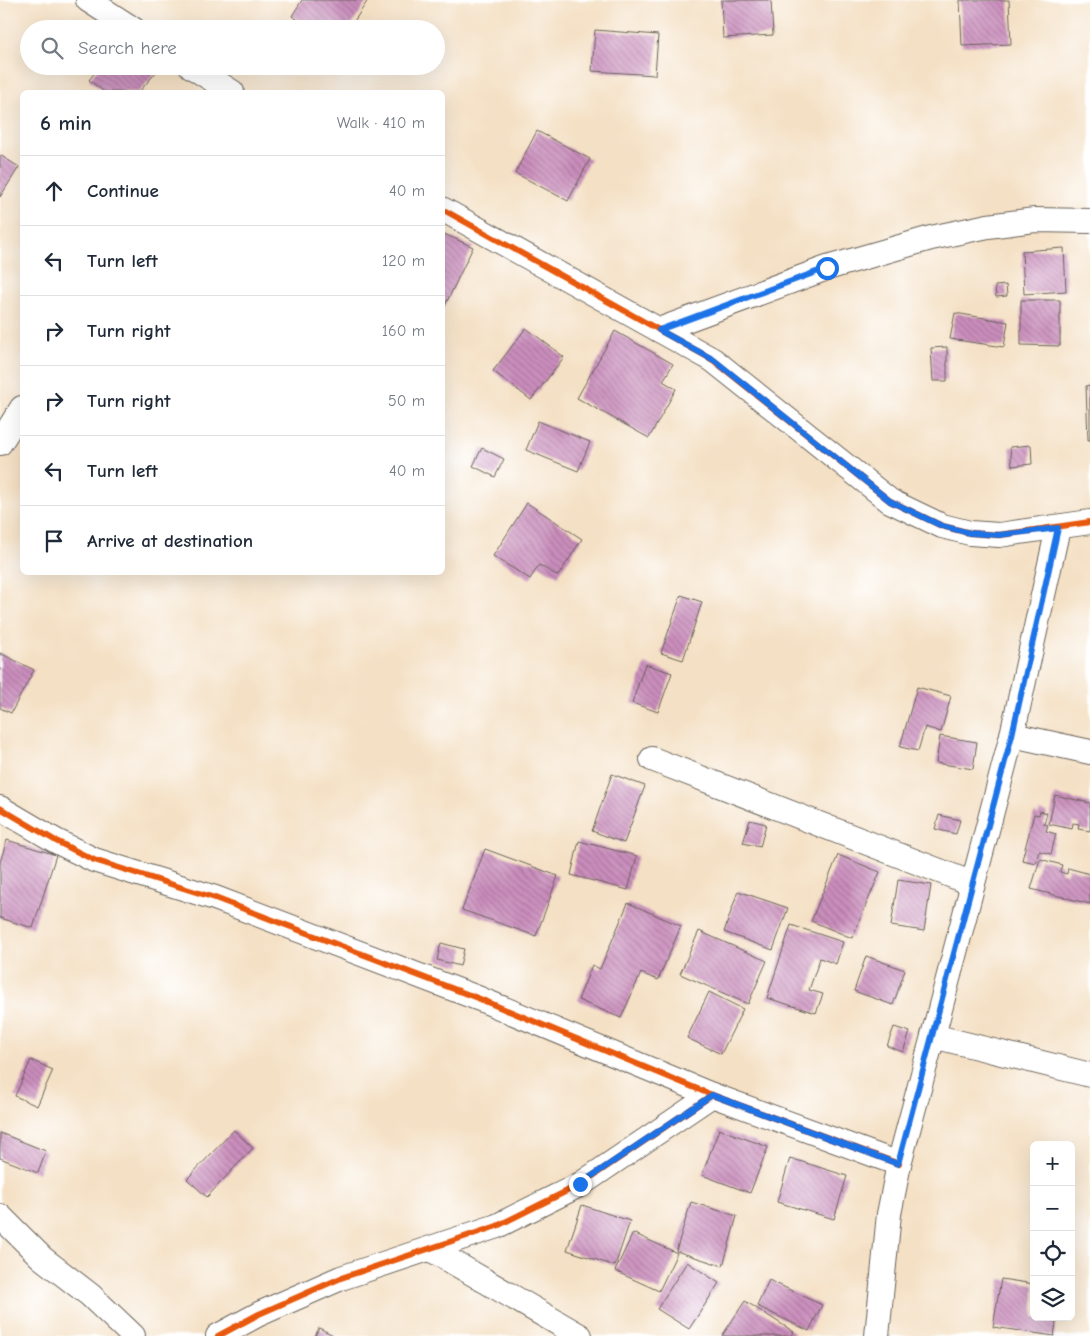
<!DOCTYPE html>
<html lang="en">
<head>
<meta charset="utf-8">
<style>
	body { margin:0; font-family:"Comic Neue",sans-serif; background:#f6f6f7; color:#1f2937 }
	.controls { position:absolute; right:15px; bottom:15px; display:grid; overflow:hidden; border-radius:8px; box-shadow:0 5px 20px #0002 }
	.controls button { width:45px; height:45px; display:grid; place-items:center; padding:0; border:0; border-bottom:1px solid #e0e1e3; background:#fff; color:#1f2937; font:25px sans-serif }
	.stop { position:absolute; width:15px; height:15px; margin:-11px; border:4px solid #1a73e8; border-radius:50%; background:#fff }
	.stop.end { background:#1a73e8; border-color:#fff; box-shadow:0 1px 5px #0008 }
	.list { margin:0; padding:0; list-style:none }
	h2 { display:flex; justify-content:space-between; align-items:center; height:65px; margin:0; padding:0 20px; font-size:21px }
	h2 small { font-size:16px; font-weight:400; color:#747a83 }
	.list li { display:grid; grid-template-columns:32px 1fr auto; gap:15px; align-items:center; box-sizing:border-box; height:70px; padding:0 20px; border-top:1px solid #e0e1e3 }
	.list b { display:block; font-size:19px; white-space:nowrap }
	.list em { font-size:16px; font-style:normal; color:#747a83 }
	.icon { flex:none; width:28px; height:28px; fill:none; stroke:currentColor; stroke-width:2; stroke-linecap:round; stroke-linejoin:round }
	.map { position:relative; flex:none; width:1090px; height:1336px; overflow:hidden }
	.search { position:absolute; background:#fff; box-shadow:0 5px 20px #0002; left:20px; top:20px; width:425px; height:55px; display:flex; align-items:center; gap:12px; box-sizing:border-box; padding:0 18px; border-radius:28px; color:#747a83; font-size:19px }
	.panel { position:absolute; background:#fff; box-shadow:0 5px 20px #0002; left:20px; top:90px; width:425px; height:485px; border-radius:8px }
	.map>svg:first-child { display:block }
	.building { fill:url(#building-back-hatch) }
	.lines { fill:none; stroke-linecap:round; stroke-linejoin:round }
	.minor-casing { stroke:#686157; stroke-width:26 }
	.minor { stroke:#fff; stroke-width:24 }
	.cycleway-casing { stroke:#fff; stroke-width:9 }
	.cycleway { stroke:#e8590c; stroke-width:6 }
	.route { stroke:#1a73e8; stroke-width:6 }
</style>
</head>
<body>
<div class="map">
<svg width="1090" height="1336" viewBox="0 0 1090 1336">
	<defs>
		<pattern id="building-back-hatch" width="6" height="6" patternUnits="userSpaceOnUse" patternTransform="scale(1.25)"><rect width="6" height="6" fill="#cb8ebd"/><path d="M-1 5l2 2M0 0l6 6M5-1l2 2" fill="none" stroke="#a47399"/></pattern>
	</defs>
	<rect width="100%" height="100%" fill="#fff"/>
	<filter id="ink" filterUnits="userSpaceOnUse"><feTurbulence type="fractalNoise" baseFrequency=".02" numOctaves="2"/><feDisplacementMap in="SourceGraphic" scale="10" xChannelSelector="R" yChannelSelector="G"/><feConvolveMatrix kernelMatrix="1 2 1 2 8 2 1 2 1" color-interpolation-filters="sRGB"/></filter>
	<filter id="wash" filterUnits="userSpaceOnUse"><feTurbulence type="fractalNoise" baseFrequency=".0096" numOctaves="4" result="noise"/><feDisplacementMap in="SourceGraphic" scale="20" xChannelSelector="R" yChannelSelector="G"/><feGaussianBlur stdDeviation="1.12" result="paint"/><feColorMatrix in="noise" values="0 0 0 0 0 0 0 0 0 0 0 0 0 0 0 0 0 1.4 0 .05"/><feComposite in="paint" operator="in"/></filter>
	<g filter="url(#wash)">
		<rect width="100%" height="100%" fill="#f4e0c4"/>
		<g id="blocks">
			<g class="building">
				<polygon points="302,0 368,0 349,29 311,29 292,16"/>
				<polygon points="721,0 771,0 773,35 723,38"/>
				<polygon points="960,0 1009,0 1011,44 962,46"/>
				<polygon points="595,30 658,35 655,75 592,71"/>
				<polygon points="100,66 153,66 158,70 139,92 104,92 89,80"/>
				<polygon points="537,131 590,159 568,201 515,173"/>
				<polygon points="0,155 19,167 0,197"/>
				<polygon points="442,233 473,247 442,312"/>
				<polygon points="1064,248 1066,291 1024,294 1022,251"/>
				<polygon points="1006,285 1007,296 996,297 995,286"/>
				<polygon points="1021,300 1060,300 1060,346 1021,345"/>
				<polygon points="955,313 1008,322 1004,347 950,339"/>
				<polygon points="526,328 564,357 531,400 493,371"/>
				<polygon points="615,331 673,364 663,381 676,389 649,438 577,398"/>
				<polygon points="947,347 947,381 933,381 931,348"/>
				<polygon points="1090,385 1090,440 1088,440 1086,386"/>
				<polygon points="538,421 590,442 578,471 526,450"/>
				<polygon points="1031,445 1032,464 1012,466 1010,447"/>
				<polygon points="482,448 504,459 495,477 473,466"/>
				<polygon points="527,503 582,539 558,576 539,565 530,579 493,556"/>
				<polygon points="681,595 702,602 683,660 661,653"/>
				<polygon points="0,653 34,670 11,713 0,708"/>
				<polygon points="645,664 672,673 658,712 632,703"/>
				<polygon points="917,687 951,696 941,732 925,727 918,751 900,747"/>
				<polygon points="940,736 977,742 973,769 936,763"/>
				<polygon points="612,774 645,786 624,843 592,831"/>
				<polygon points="1055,795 1090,803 1090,831 1078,829 1079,824 1073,823 1072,829 1049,824"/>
				<polygon points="1040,811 1047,813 1044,824 1048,825 1046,831 1056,834 1051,854 1039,851 1036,863 1022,860 1034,814 1039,815"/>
				<polygon points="939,815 960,820 956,834 935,829"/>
				<polygon points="750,820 766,824 760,847 743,843"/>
				<polygon points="7,840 56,855 33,928 0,918 0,862"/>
				<polygon points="579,841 637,856 628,890 571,875"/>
				<polygon points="485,849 558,876 536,936 462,910"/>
				<polygon points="838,855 880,872 852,938 811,921"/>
				<polygon points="1040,859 1062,865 1060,872 1067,874 1068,868 1090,874 1090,904 1031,889"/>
				<polygon points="898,880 931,885 924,931 891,926"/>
				<polygon points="738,891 788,908 773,950 724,932"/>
				<polygon points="628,903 681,926 658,980 641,973 621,1018 578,1000 592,965 600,969"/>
				<polygon points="791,925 843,942 836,964 820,958 809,990 823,994 816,1013 767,998"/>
				<polygon points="699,931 767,961 748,1004 680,974"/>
				<polygon points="441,943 464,949 460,966 437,960"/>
				<polygon points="866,956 905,970 893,1005 854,991"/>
				<polygon points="709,992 743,1009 721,1054 687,1038"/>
				<polygon points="894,1027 910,1032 903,1052 887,1046"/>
				<polygon points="31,1060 53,1070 37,1106 15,1096"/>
				<polygon points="719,1129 768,1147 750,1193 702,1175"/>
				<polygon points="234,1130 253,1148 207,1197 187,1179"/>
				<polygon points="0,1133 46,1151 38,1173 0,1158"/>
				<polygon points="790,1158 847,1176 834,1219 777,1202"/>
				<polygon points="691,1202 737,1216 723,1266 676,1251"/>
				<polygon points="582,1205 630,1221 615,1266 567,1250"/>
				<polygon points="633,1233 677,1253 659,1291 615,1271"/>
				<polygon points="687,1262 719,1283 689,1329 657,1309"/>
				<polygon points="1001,1279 1034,1284 1034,1317 1057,1317 1054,1336 993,1327"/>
				<polygon points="769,1280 822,1305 809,1331 757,1306"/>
				<polygon points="745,1301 794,1332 792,1336 722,1336"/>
				<polygon points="319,1328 335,1336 315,1336"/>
			</g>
		</g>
	</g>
	<g filter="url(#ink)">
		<use href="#blocks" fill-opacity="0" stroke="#686157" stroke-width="1"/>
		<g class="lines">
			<g class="minor-casing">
				<g id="minor">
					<polyline points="88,0 133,29"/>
					<polyline points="191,66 232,92"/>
					<polyline points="442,209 713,360 890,501 942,526 970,533 999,535 1090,522"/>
					<polyline points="659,330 827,268 931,238 988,226 1035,220 1090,221"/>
					<polyline points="0,443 22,408"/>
					<polyline points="1012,735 1090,752"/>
					<polyline points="652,759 973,884"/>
					<polyline points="0,808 56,841 94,860 215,898 480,999 712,1095 899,1164"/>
					<polyline points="933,1036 1012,735 1058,528"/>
					<polyline points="0,1216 42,1258 90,1295 133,1336"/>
					<polyline points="432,1250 580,1336"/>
					<polyline points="218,1336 259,1314 341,1278 497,1226 581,1184 712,1095"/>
					<polyline points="877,1336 889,1214 899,1164 933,1036 1090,1075"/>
				</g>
			</g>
			<use href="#minor" class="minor"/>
			<g class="cycleway-casing">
				<g id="cycleway">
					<polyline points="442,209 713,360 890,501 942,526 970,533 999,535 1090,522"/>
					<polyline points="0,808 56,841 94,860 215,898 480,999 712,1095 899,1164"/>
					<polyline points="218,1336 259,1314 341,1278 497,1226 581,1184 712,1095"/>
				</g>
			</g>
			<use href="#cycleway" class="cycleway"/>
		</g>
	</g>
	<g class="lines" filter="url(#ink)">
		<polyline class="route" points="580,1184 712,1095 898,1164 1012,735 1058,528 999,535 970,533 942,526 890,501 714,360 659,330 827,268"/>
	</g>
</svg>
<div class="controls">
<button>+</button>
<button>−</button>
<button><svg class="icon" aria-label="locate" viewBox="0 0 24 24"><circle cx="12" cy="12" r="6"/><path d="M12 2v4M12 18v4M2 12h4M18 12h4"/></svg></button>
<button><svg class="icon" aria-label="layers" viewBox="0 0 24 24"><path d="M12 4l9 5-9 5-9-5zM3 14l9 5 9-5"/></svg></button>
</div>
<div class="stop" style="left:827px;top:268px"></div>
<div class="stop end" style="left:580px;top:1184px"></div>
<div class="search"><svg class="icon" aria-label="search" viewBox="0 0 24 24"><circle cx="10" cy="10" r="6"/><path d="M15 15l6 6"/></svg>Search here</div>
<section class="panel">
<h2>6 min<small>Walk · 410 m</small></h2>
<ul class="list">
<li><svg class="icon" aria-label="ahead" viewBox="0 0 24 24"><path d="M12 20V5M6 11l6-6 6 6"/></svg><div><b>Continue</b></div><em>40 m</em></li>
<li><svg class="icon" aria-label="left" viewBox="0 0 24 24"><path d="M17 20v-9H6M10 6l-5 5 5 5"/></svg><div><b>Turn left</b></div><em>120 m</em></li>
<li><svg class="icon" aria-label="right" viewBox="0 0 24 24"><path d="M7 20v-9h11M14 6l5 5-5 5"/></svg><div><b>Turn right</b></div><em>160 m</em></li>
<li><svg class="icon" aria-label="right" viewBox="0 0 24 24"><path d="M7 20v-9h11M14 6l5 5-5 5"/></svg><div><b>Turn right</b></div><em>50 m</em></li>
<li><svg class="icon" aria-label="left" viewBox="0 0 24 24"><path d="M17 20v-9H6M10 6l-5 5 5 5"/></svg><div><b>Turn left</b></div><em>40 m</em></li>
<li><svg class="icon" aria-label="arrive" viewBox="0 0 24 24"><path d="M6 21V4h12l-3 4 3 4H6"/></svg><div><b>Arrive at destination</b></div></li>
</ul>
</section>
</div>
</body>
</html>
